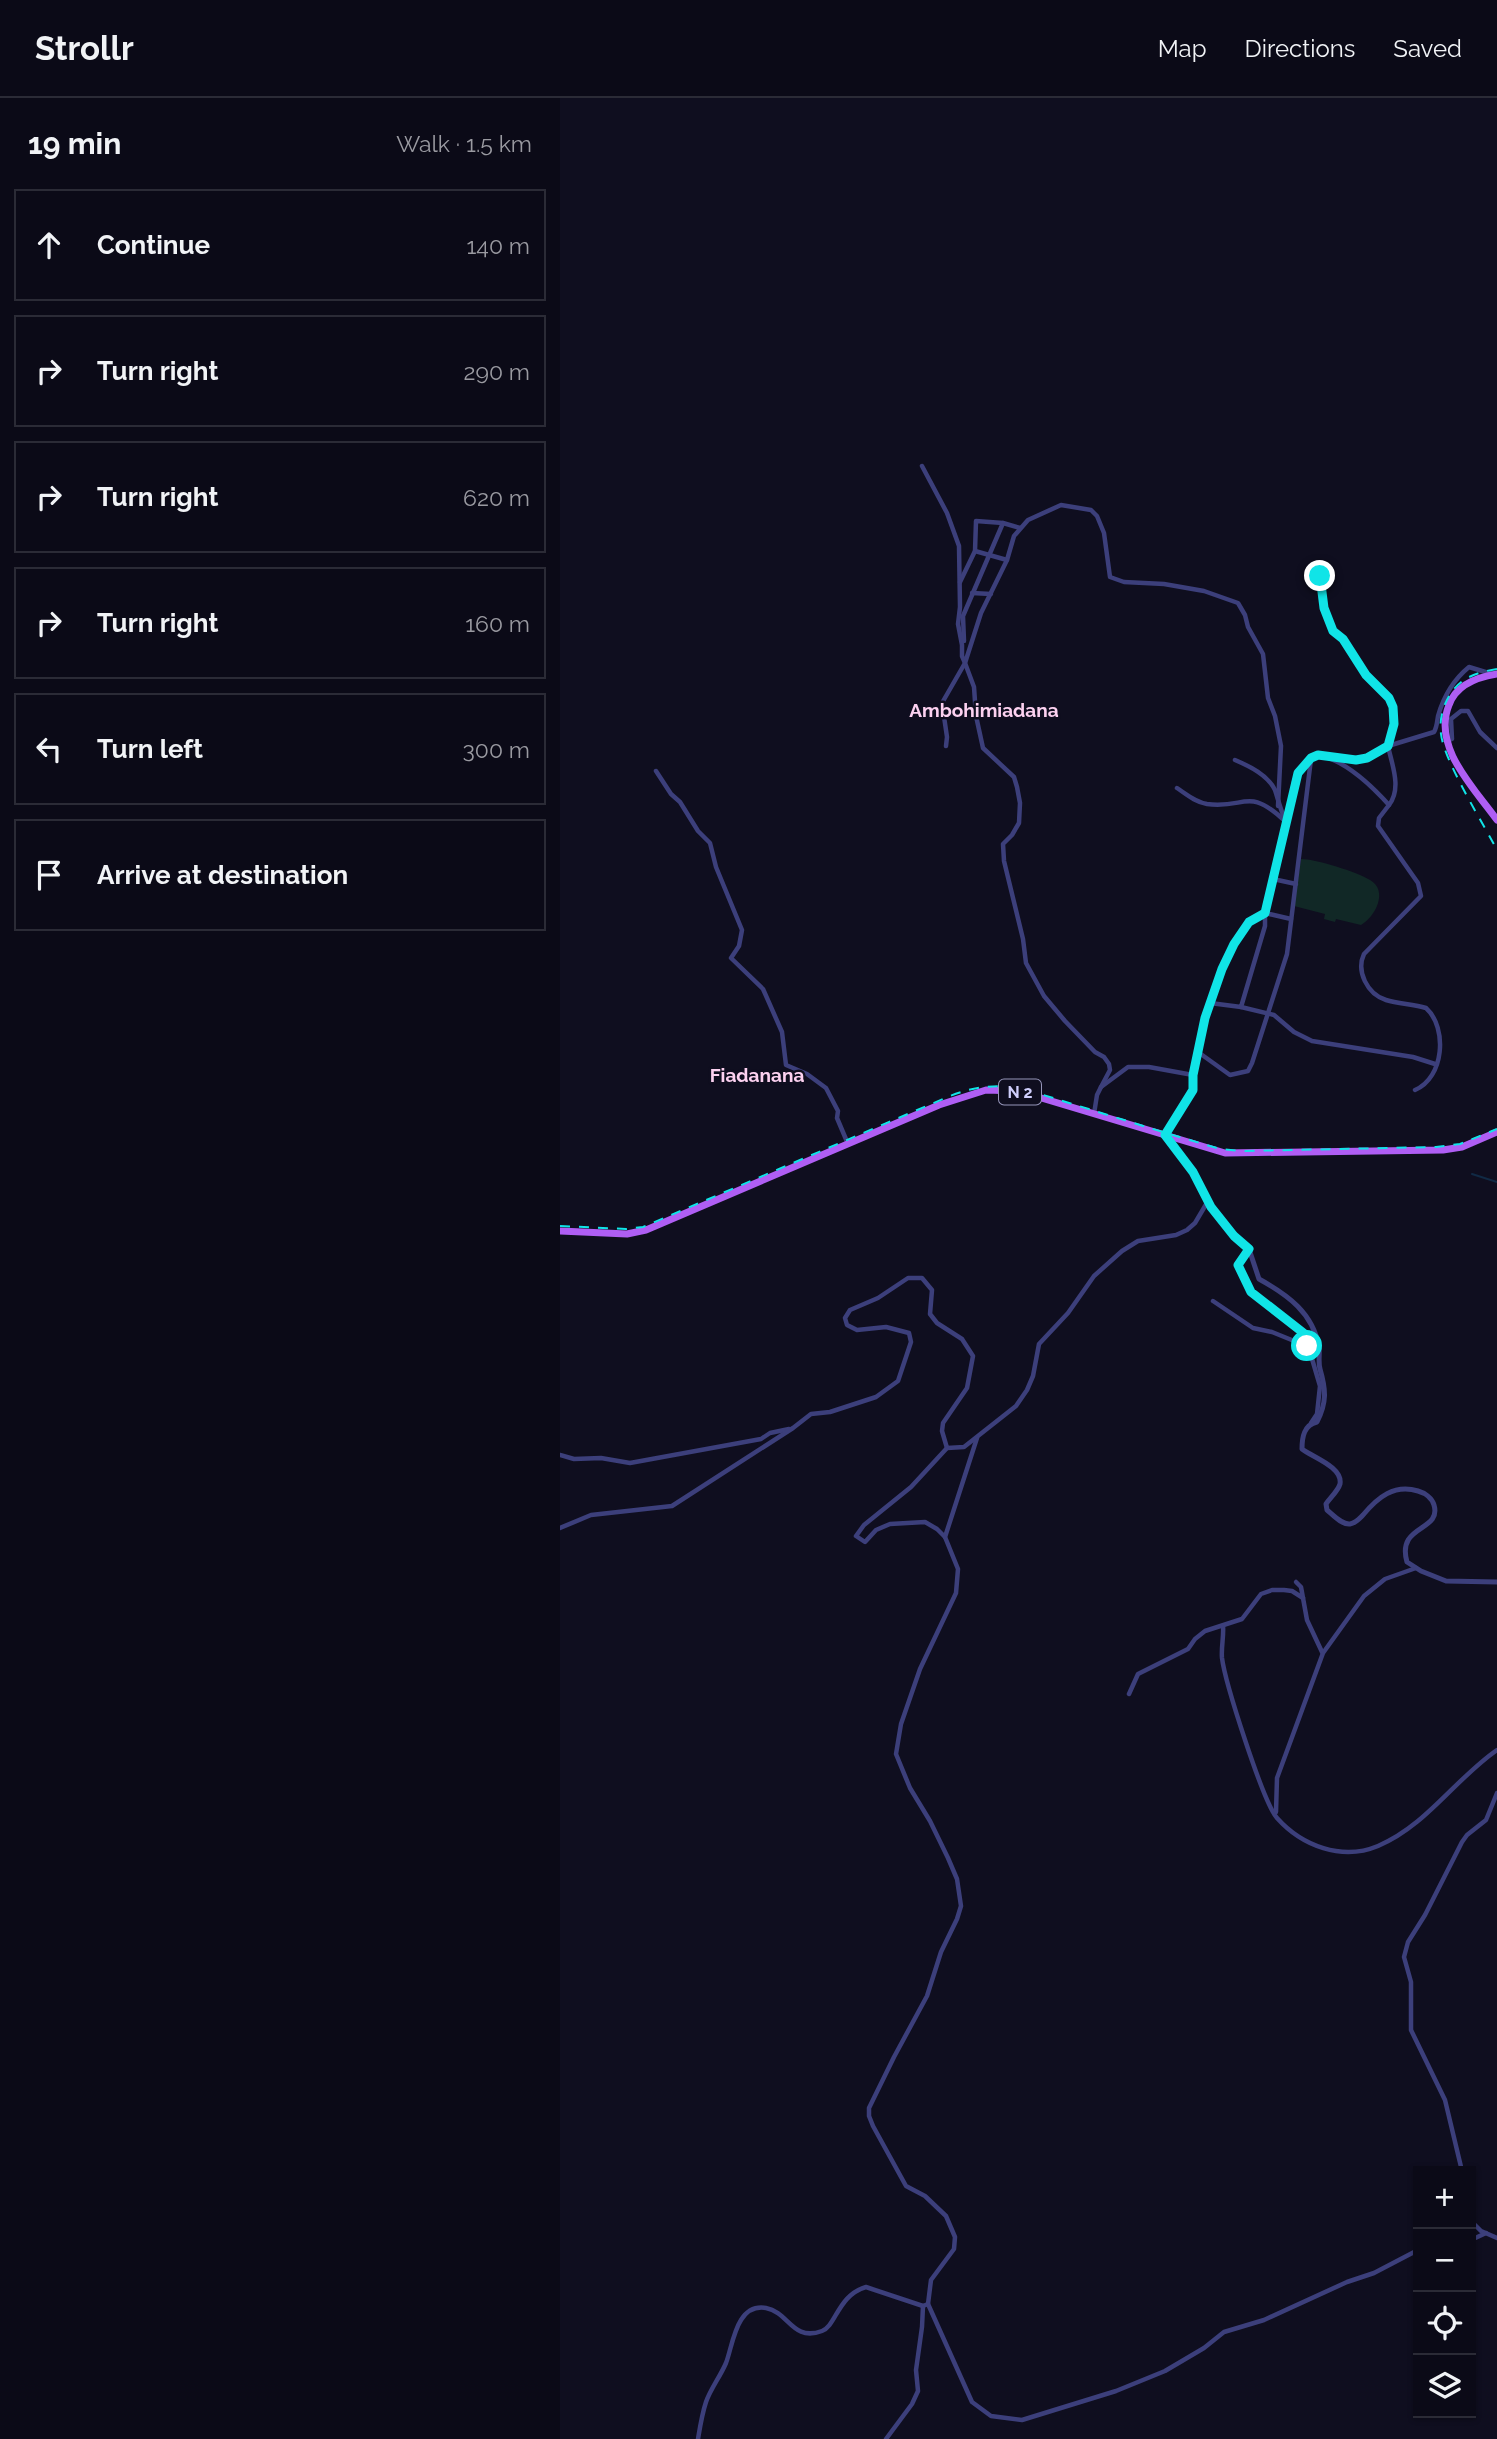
<!DOCTYPE html>
<html lang="en">
<head>
<meta charset="utf-8">
<style>
	body { margin:0; font-family:Raleway,sans-serif; background:#141320; color:#f1f3f6 }
	.controls { position:absolute; right:21px; bottom:21px; display:grid; overflow:hidden; border-radius:0px; box-shadow:0 2px 5px #0004 }
	.controls button { width:63px; height:63px; display:grid; place-items:center; padding:0; border:0; border-bottom:2px solid #2b2b36; background:#0b0a17; color:#f1f3f6; font:35px sans-serif }
	.stop { position:absolute; width:21px; height:21px; margin:-16px; border:5px solid #10e4e7; border-radius:50%; background:#fff }
	.stop.end { background:#10e4e7; border-color:#fff; box-shadow:0 2px 7px #0008 }
	.list { margin:0; padding:0; list-style:none }
	h2 { display:flex; justify-content:space-between; align-items:center; height:91px; margin:0; padding:0 28px; font-size:30px }
	h2 small { font-size:23px; font-weight:400; color:#9a9aa1 }
	.list li { display:grid; grid-template-columns:46px 1fr auto; gap:21px; align-items:center; box-sizing:border-box; height:112px; margin:0 14px 14px; padding:0 14px; border:2px solid #2b2b36; border-radius:0px }
	.list b { display:block; font-size:26px; white-space:nowrap }
	.list em { font-size:23px; font-style:normal; color:#9a9aa1 }
	.icon { flex:none; width:38px; height:38px; fill:none; stroke:currentColor; stroke-width:2; stroke-linecap:round; stroke-linejoin:round }
	.map { position:relative; flex:none; width:937px; height:2341px; overflow:hidden }
	header { display:flex; align-items:center; gap:42px; box-sizing:border-box; height:98px; padding:0 35px; background:#0b0a17; border-bottom:2px solid #2b2b36 }
	header strong { font-size:33px }
	nav { display:flex; gap:38px; margin-inline-start:auto; font-size:24px }
	main { display:flex }
	aside { flex:1; background:#0b0a17 }
	.map>svg:first-child { display:block }
	.green { fill:#112826 }
	.lines { fill:none; stroke-linecap:round; stroke-linejoin:round }
	.stream { stroke:#112a45; stroke-width:2 }
	.minor { stroke:#3c3f7b; stroke-width:4.5 }
	.tertiary { stroke:#3c3f7b; stroke-width:5 }
	.primary { stroke:#af5ef4; stroke-width:7 }
	.rail { stroke:#10e4e7; stroke-width:2; stroke-dasharray:10 9; stroke-linecap:butt }
	.route { stroke:#10e4e7; stroke-width:9 }
	.labels { text-anchor:middle; stroke-width:5; stroke-linejoin:round; paint-order:stroke }
	.shield { fill:#0f0e1f; stroke:#9695ba; stroke-width:2 }
	.shield-label { font-size:16px; font-weight:bold; fill:#d0cffc }
	.neighbourhood-label { font-size:19px; font-weight:bold; fill:#fcd1f0; stroke:#0f0e1f }
</style>
</head>
<body>
<header>
<strong>Strollr</strong>
<nav><a>Map</a><a>Directions</a><a>Saved</a></nav>
</header>
<main>
<aside>
<h2>19 min<small>Walk · 1.5 km</small></h2>
<ul class="list">
<li><svg class="icon" aria-label="ahead" viewBox="0 0 24 24"><path d="M12 20V5M6 11l6-6 6 6"/></svg><div><b>Continue</b></div><em>140 m</em></li>
<li><svg class="icon" aria-label="right" viewBox="0 0 24 24"><path d="M7 20v-9h11M14 6l5 5-5 5"/></svg><div><b>Turn right</b></div><em>290 m</em></li>
<li><svg class="icon" aria-label="right" viewBox="0 0 24 24"><path d="M7 20v-9h11M14 6l5 5-5 5"/></svg><div><b>Turn right</b></div><em>620 m</em></li>
<li><svg class="icon" aria-label="right" viewBox="0 0 24 24"><path d="M7 20v-9h11M14 6l5 5-5 5"/></svg><div><b>Turn right</b></div><em>160 m</em></li>
<li><svg class="icon" aria-label="left" viewBox="0 0 24 24"><path d="M17 20v-9H6M10 6l-5 5 5 5"/></svg><div><b>Turn left</b></div><em>300 m</em></li>
<li><svg class="icon" aria-label="arrive" viewBox="0 0 24 24"><path d="M6 21V4h12l-3 4 3 4H6"/></svg><div><b>Arrive at destination</b></div></li>
</ul>
</aside>
<div class="map">
<svg width="937" height="2341" viewBox="0 0 937 2341">
	<rect width="100%" height="100%" fill="#0f0e1f"/>
	<path class="green" d="M 741,761 C 756,761 797,774 810,782 C 829,793 815,819 801,827 L 776,821 L 775,824 L 764,821 L 765,816 L 734,808 Z"/>
	<g class="lines">
		<polyline class="stream" points="912,1076 937,1084"/>
		<g class="minor">
			<polyline points="362,368 387,415 399,448 400,509 398,526 402,547 402,558 405,565 382,605 387,639 386,648"/>
			<polyline points="415,453 447,462"/>
			<path d="M 760,478 L 764,510 L 773,533 L 783,541 L 806,577 L 829,600 L 833,609 L 834,626 L 828,648 C 810,661 794,663 773,660"/>
			<polyline points="400,484 415,453 416,423 443,425 460,430"/>
			<polyline points="412,495 431,496"/>
			<polyline points="404,543 403,518 443,425"/>
			<polyline points="887,643 892,641 891,621 901,613 908,613 920,634 937,650"/>
			<path d="M 675,662 C 689,668 708,677 715,692 C 718,701 720,710 724,719"/>
			<polyline points="96,673 111,696 120,704 138,733 150,745 156,769 182,832 179,848 171,860 203,891 222,934 226,967 247,976 266,990 278,1013 277,1020 288,1046"/>
			<path d="M 617,690 C 626,696 635,704 647,706 C 687,711 687,688 725,723"/>
			<path d="M 829,707 L 819,720 L 818,728 L 858,785 L 861,798 L 804,856 C 796,873 807,896 826,902 C 839,906 853,906 866,910 C 888,930 884,980 855,992"/>
			<polyline points="713,781 736,786"/>
			<polyline points="650,905 681,909 705,828 705,815 731,821"/>
			<polyline points="681,909 714,917 734,934 752,943 853,959 875,966"/>
			<polyline points="638,954 670,977 688,973 692,965 727,856 751,661"/>
			<polyline points="541,989 550,972 549,966 544,959 535,954 505,923 484,898 466,865 463,841 444,763 443,746 452,737 459,725 460,705 457,689 454,679 423,650 416,618 414,589 405,565 421,515 447,462 454,438 468,422 501,407 531,412 537,418 544,435 550,479 564,484 604,486 644,493 678,505 685,517 688,529 703,556 708,600 715,618 721,648 718,708"/>
			<path d="M 534,1016 L 537,997 L 541,989 L 568,969 L 589,969 L 633,977 C 644,928 654,866 687,826 C 691,821 700,820 705,815 L 712,792 L 734,684 L 744,667 L 758,657 C 785,662 811,687 829,707 C 842,690 832,667 828,648 L 874,634 C 877,629 877,624 878,618 C 884,597 893,582 909,569 L 932,576"/>
			<polyline points="605,1037 633,992 633,977"/>
			<polyline points="689,1151 678,1167 691,1193 745,1237 760,1288 757,1316 751,1325"/>
			<polyline points="653,1203 693,1230 712,1234 744,1247 746,1250"/>
			<polyline points="0,1357 14,1361 41,1360 70,1365 201,1341 210,1335 229,1331"/>
			<polyline points="0,1430 31,1417 112,1408 233,1330 251,1316 270,1314 316,1299 338,1283 351,1244 349,1235 326,1229 297,1232 287,1227 285,1220 290,1212 318,1200 348,1180 362,1180 372,1192 370,1216 377,1225 402,1241 413,1258 407,1290 383,1325 382,1333 387,1350 404,1349 456,1308 467,1292 473,1278 479,1246 508,1215 534,1178 562,1153 578,1143 616,1137 627,1132 635,1125 648,1103"/>
			<polyline points="385,1439 417,1340"/>
			<polyline points="736,1484 741,1489 747,1522 762,1554"/>
			<path d="M 663,1528 C 664,1538 661,1549 662,1560 C 665,1584 703,1704 717,1720 C 742,1748 782,1763 818,1748 C 866,1728 896,1680 937,1652"/>
			<polyline points="569,1596 578,1576 628,1551 635,1541 645,1533 682,1521 701,1496 712,1492 724,1492 732,1493 743,1500"/>
			<polyline points="716,1714 717,1680 763,1555 804,1498 825,1481 856,1470"/>
			<polyline points="902,2073 885,2002 851,1932 851,1884 844,1859 848,1844 865,1817 902,1744 907,1737 926,1722 937,1695"/>
			<polyline points="911,2123 921,2133 937,2140"/>
			<polyline points="911,2142 926,2135"/>
			<polyline points="368,2206 412,2304 431,2318 462,2322 556,2293 605,2273 644,2250 664,2234 704,2222 787,2184 814,2175 858,2152"/>
			<path d="M 138,2341 C 140,2329 142,2316 146,2304 C 151,2290 160,2279 166,2265 C 173,2247 176,2205 206,2210 C 229,2214 232,2244 262,2233 C 276,2228 278,2197 306,2189 L 363,2208 L 368,2206 L 371,2182 L 394,2151 L 395,2139 L 386,2118 L 365,2098 L 346,2088 L 313,2028 L 309,2018 L 309,2010 L 334,1959 L 367,1898 L 381,1854 L 397,1821 L 401,1808 L 397,1781 L 388,1760 L 370,1723 L 350,1690 L 336,1656 L 341,1626 L 360,1571 L 396,1495 L 398,1471 L 385,1439 L 377,1431 L 365,1424 L 330,1426 L 316,1432 L 305,1444 L 296,1438 L 304,1427 L 351,1389 L 387,1350"/>
			<polyline points="326,2341 352,2306 358,2293 356,2272 362,2229 363,2208"/>
		</g>
		<path class="tertiary" d="M 605,1038 L 633,1074 L 651,1109 L 674,1138 L 689,1151 L 699,1181 C 728,1197 753,1215 759,1249 C 760,1256 758,1264 760,1271 C 766,1292 767,1304 757,1324 C 744,1327 742,1339 742,1351 C 752,1359 783,1369 780,1386 C 778,1393 770,1400 766,1406 L 767,1412 C 773,1417 782,1427 790,1426 C 796,1425 799,1421 803,1417 C 818,1399 834,1386 858,1393 C 865,1395 872,1400 874,1407 C 882,1434 836,1426 847,1464 L 861,1473 L 886,1483 L 937,1484"/>
		<g class="primary">
			<path d="M 937,576 C 918,579 896,587 889,607 C 872,649 914,690 937,722"/>
			<polyline points="0,1133 67,1136 86,1132 379,1007 426,992 458,993 665,1055 883,1052 902,1049 937,1034"/>
		</g>
		<g class="rail">
			<path d="M 937,571 C 918,574 902,579 891,595 C 883,607 879,622 881,636 C 884,663 923,725 937,752"/>
			<path d="M 0,1128 L 66,1131 L 83,1129 L 390,998 C 415,988 438,986 464,991 L 606,1035 L 660,1051 L 682,1053 L 876,1049 L 900,1046 L 937,1031"/>
		</g>
	</g>
	<g class="lines">
		<polyline class="route" points="747,1248 746,1237 741,1233 691,1194 678,1167 689,1151 674,1138 651,1109 633,1074 605,1037 633,992 633,977 645,920 662,871 674,846 689,824 705,815 738,675 751,660 758,657 796,662 807,660 828,648 834,626 833,609 829,600 806,577 783,541 773,533 764,510 760,478"/>
	</g>
	<g class="labels">
		<rect class="shield" x="439" y="981.5" width="42" height="25" rx="5"/>
		<g class="shield-label">
			<text x="460" y="1000">N 2</text>
		</g>
		<g class="neighbourhood-label">
			<text x="424" y="619">Ambohimiadana</text>
			<text x="197" y="984">Fiadanana</text>
		</g>
	</g>
</svg>
<div class="controls">
<button>+</button>
<button>−</button>
<button><svg class="icon" aria-label="locate" viewBox="0 0 24 24"><circle cx="12" cy="12" r="6"/><path d="M12 2v4M12 18v4M2 12h4M18 12h4"/></svg></button>
<button><svg class="icon" aria-label="layers" viewBox="0 0 24 24"><path d="M12 4l9 5-9 5-9-5zM3 14l9 5 9-5"/></svg></button>
</div>
<div class="stop" style="left:747px;top:1248px"></div>
<div class="stop end" style="left:760px;top:478px"></div>
</div>
</main>
</body>
</html>
